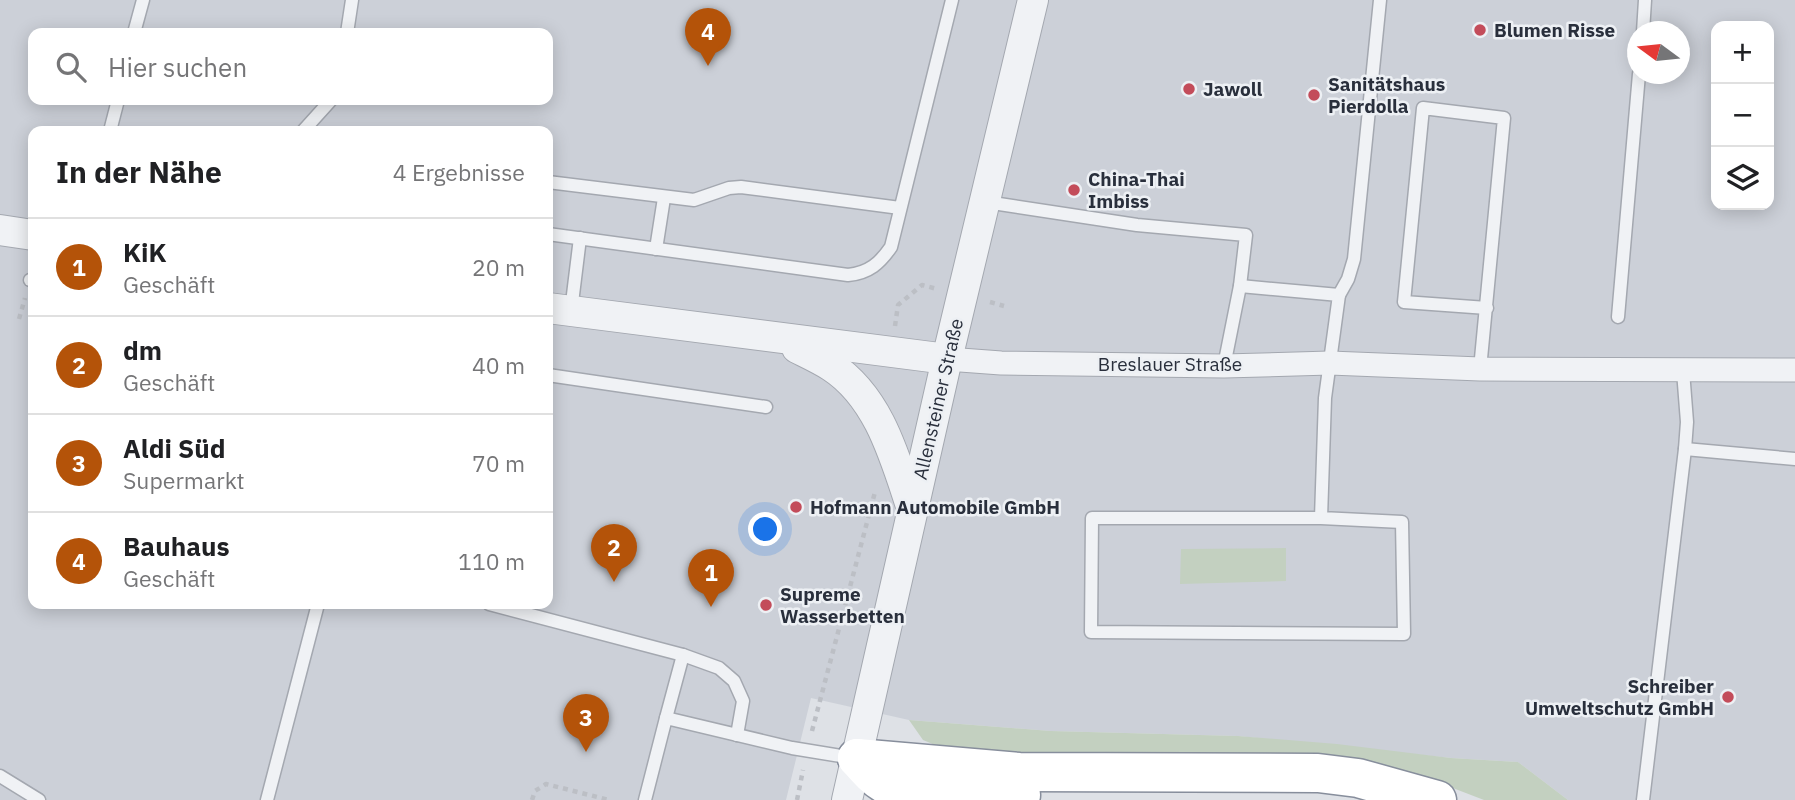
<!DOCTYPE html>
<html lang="de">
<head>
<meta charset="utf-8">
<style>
	body { margin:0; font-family:"IBM Plex Sans",sans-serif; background:#f2f2f2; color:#202124 }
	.controls { position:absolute; right:21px; top:21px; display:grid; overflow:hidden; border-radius:14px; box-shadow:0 4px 18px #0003 }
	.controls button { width:63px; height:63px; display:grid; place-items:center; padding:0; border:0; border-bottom:2px solid #e0e0e0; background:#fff; color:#202124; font:35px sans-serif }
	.compass { position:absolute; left:1627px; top:21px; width:63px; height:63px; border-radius:50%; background:#fff; box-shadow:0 4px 18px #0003; rotate:285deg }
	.you { position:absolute; left:766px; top:530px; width:24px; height:24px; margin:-18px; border:5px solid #fff; border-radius:50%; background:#1a73e8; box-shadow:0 0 0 10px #1a73e833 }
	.badge { display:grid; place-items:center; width:46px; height:46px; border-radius:50%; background:#b45309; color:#fff; font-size:23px; font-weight:700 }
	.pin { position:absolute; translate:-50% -58px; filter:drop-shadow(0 2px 4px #0008) }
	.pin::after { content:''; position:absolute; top:37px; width:24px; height:21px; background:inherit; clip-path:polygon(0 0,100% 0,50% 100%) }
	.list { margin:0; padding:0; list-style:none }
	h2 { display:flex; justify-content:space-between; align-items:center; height:91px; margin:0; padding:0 28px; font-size:30px }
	h2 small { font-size:23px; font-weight:400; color:#757577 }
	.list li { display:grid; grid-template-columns:46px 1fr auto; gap:21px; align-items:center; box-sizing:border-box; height:98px; padding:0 28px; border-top:2px solid #e0e0e0 }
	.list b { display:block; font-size:26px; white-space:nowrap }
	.list p { margin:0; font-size:23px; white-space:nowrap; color:#757577 }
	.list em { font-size:23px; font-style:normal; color:#757577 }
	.icon { flex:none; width:38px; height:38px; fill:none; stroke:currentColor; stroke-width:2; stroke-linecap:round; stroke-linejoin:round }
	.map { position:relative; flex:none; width:1795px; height:800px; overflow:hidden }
	.search { position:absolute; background:#fff; box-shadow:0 4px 18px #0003; left:28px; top:28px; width:525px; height:77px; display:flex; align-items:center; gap:18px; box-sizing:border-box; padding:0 24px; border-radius:14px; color:#757577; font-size:26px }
	.panel { position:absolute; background:#fff; box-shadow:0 4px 18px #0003; left:28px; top:126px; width:525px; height:483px; border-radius:14px }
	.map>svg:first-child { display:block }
	.built { fill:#ccd0d8; fill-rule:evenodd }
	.green { fill:#c3d0c0 }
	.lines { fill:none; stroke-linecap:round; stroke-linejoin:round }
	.service-casing { stroke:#a4a8b0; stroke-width:15 }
	.minor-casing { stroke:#a4a8b0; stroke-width:25 }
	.tertiary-casing { stroke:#a4a8b0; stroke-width:32 }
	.trunk-casing { stroke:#878e9c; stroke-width:41 }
	.path { stroke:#bcbfc5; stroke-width:4.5; stroke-dasharray:5 5; stroke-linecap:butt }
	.service { stroke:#f0f2f5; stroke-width:12 }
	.minor { stroke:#f0f2f5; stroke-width:23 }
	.tertiary { stroke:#f0f2f5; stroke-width:30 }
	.trunk { stroke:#fff; stroke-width:38 }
	.poi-dot { fill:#c34c5a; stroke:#edf0f4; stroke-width:2.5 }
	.labels { text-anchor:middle; stroke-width:5; stroke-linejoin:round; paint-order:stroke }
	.poi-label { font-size:19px; font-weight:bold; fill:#292f3c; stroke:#edf0f4; text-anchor:start }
	.street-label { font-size:19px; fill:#292f3c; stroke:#edf0f4 }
</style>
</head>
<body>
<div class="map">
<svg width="1795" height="800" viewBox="0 0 1795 800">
	<rect width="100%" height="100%" fill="#dee1e6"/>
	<path class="built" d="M 0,0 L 1795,0 L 1795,800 L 1568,800 L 1518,762 L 1451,758 L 1238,736 L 1051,731 L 909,720 L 811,698 L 786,800 L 0,800 ZM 1716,26 L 1769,26 L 1769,205 L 1716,205 ZM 1638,32 L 1680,32 L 1680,74 L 1638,74 ZM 33,33 L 548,33 L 548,100 L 33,100 ZM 33,131 L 548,131 L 548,604 L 33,604 Z"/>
	<g class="green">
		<polygon points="1286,548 1286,581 1180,584 1181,549"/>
		<polygon points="909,720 1051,731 1238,736 1337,744 1451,758 1518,762 1568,800 1484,800 1432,780 1007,757 940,747 923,740"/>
	</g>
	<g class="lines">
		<g class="service-casing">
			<g id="service">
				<polyline points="1643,32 1645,0"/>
				<polyline points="134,33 143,0"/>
				<polyline points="347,33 352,0"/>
				<polyline points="110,131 118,100"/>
				<polyline points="303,131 331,100"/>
				<polyline points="548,182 694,200 729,188 741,187 900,208"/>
				<polyline points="986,202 1137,225 1246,235 1240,286 1224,366"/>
				<path d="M 548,234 L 848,275 C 869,273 880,263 891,247 L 952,0"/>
				<polyline points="656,249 664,198"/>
				<polyline points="30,280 33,280"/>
				<polyline points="1240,286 1339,295 1325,398 1321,518 1402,522 1404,634 1091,632 1092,518 1321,518"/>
				<polyline points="1339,295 1348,279 1354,259 1380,0"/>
				<polyline points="571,311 580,238"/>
				<polyline points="1618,317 1639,74"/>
				<polyline points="1480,369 1504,118 1423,108 1404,302 1487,308"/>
				<polyline points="548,375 766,407"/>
				<polyline points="1685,449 1795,459"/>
				<polyline points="489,604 683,655 719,668 734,681 743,701 737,735"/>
				<polyline points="666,718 683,655"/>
				<polyline points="0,776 39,800"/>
				<polyline points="267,800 318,604"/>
				<polyline points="645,800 666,718 792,748 853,758"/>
				<polyline points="1643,800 1685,449 1687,422 1683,371"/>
			</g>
		</g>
		<g class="minor-casing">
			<polyline id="minor" points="947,359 1001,363 1224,366 1330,363 1480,369 1795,370"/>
		</g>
		<g class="tertiary-casing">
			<g id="tertiary">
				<polyline points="0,230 33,235"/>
				<polyline points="548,308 947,359"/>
				<path d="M 797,348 C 809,354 820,359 831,366 C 879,397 895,458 912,509"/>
				<polyline points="847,800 947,359 1033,0"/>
			</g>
		</g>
		<g class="trunk-casing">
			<g id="trunk">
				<polyline points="857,758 1019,772 1318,773 1358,778 1437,800"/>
				<path d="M 857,758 C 866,768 874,778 885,784 C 920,800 982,796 1021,795"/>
			</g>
		</g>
		<g class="path">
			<polyline points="990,302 1004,306"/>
			<polyline points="19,319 25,298"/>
			<polyline points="895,326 898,305 922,285 937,289"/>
			<polyline points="812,731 875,492"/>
			<polyline points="532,800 535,791 546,784 609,800"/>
			<polyline points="797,800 803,770"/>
		</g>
		<use href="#service" class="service"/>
		<use href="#minor" class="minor"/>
		<use href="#tertiary" class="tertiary"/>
		<use href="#trunk" class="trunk"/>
	</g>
	<g class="poi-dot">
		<circle cx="1480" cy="30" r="7"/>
		<circle cx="1189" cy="89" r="7"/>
		<circle cx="1314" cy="95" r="7"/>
		<circle cx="1074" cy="190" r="7"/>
		<circle cx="796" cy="507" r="7"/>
		<circle cx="766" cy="605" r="7"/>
		<circle cx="1728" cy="697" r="7"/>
	</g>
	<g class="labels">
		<g class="poi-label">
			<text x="1494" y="37">Blumen Risse</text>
			<text x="1328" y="91">Sanitätshaus<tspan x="1328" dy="22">Pierdolla</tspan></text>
			<text x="1203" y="96">Jawoll</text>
			<text x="1088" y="186">China-Thai<tspan x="1088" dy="22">Imbiss</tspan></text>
			<text x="810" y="514">Hofmann Automobile GmbH</text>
			<text x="780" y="601">Supreme<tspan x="780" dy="22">Wasserbetten</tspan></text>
			<text x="1714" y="693" text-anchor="end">Schreiber<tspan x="1714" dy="22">Umweltschutz GmbH</tspan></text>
		</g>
		<g class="street-label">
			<text x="1170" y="371">Breslauer Straße</text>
			<text transform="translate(938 399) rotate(-77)" y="7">Allensteiner Straße</text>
		</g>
	</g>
</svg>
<div class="controls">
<button>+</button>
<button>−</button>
<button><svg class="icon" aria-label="layers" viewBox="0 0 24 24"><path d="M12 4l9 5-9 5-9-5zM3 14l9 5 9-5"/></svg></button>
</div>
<svg class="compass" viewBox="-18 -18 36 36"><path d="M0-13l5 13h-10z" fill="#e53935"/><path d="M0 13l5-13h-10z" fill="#757577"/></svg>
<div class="you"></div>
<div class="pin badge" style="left:711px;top:607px">1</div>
<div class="pin badge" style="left:614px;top:582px">2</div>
<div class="pin badge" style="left:586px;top:752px">3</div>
<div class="pin badge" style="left:708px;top:66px">4</div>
<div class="search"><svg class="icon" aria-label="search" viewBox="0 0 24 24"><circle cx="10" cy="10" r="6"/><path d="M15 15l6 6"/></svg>Hier suchen</div>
<section class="panel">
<h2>In der Nähe<small>4 Ergebnisse</small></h2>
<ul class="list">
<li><span class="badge">1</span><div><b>KiK</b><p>Geschäft</p></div><em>20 m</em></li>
<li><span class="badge">2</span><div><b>dm</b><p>Geschäft</p></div><em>40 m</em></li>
<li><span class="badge">3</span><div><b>Aldi Süd</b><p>Supermarkt</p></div><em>70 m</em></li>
<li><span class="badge">4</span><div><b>Bauhaus</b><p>Geschäft</p></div><em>110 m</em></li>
</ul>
</section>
</div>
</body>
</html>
